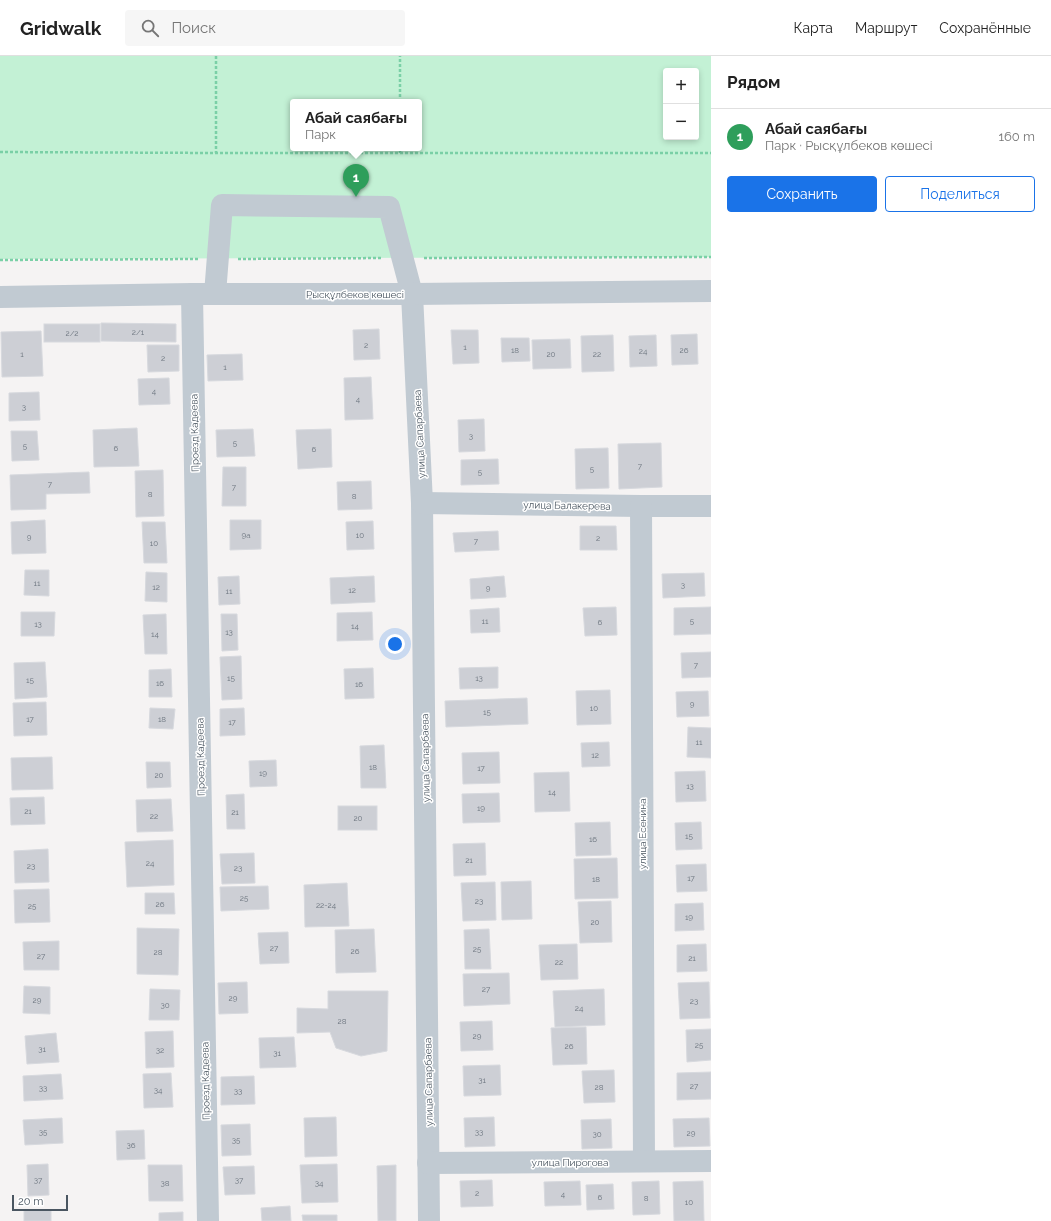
<!DOCTYPE html>
<html lang="ru">
<head>
<meta charset="utf-8">
<style>
	body { margin:0; font-family:Raleway,sans-serif; background:#f6f6f6; color:#222 }
	.controls { position:absolute; right:12px; top:12px; display:grid; overflow:hidden; border-radius:4px; box-shadow:0 2px 6px #0003 }
	.controls button { width:36px; height:36px; display:grid; place-items:center; padding:0; border:0; border-bottom:1px solid #e0e0e0; background:#fff; color:#222; font:20px sans-serif }
	.scale { position:absolute; left:12px; bottom:10px; width:56px; box-sizing:border-box; padding-left:4px; border:2px solid #4a5661; border-top:0; font-size:11px; line-height:14px; white-space:nowrap; color:#4a5661; -webkit-text-stroke:3px #fff; paint-order:stroke }
	.you { position:absolute; left:395px; top:588px; width:14px; height:14px; margin:-10px; border:3px solid #fff; border-radius:50%; background:#1a73e8; box-shadow:0 0 0 6px #1a73e833 }
	.badge { display:grid; place-items:center; width:26px; height:26px; border-radius:50%; background:#1a73e8; color:#fff; font-size:13px; font-weight:700 }
	.pin { position:absolute; translate:-50% -33px; filter:drop-shadow(0 1px 2px #0008) }
	.pin::after { content:''; position:absolute; top:21px; width:14px; height:12px; background:inherit; clip-path:polygon(0 0,100% 0,50% 100%) }
	.popup { position:absolute; left:290px; top:43px; width:132px; height:52px; box-sizing:border-box; display:grid; place-content:center; border-radius:4px; background:#fff; filter:drop-shadow(0 1px 3px #0005); font-size:13px; white-space:nowrap; color:#767676 }
	.popup b { font-size:15px; color:#222 }
	.popup::after { content:''; position:absolute; left:50%; top:100%; margin-left:-8px; border:8px solid transparent; border-top-color:#fff }
	.list { margin:0; padding:0; list-style:none }
	h2 { display:flex; justify-content:space-between; align-items:center; height:52px; margin:0; padding:0 16px; font-size:17px }
	h2 small { font-size:13px; font-weight:400; color:#767676 }
	.list li { display:grid; grid-template-columns:26px 1fr auto; gap:12px; align-items:center; box-sizing:border-box; height:56px; padding:0 16px; border-top:1px solid #e0e0e0 }
	.list b { display:block; font-size:15px; white-space:nowrap }
	.list p { margin:0; font-size:13px; white-space:nowrap; color:#767676 }
	.list em { font-size:13px; font-style:normal; color:#767676 }
	.actions { display:flex; gap:8px; padding:12px 16px }
	.actions a { flex:1; padding:9px 0; border:1px solid #1a73e8; border-radius:4px; text-align:center; font-size:14px; color:#1a73e8 }
	.actions .main { background:#1a73e8; color:#fff }
	.icon { flex:none; width:22px; height:22px; fill:none; stroke:currentColor; stroke-width:2; stroke-linecap:round; stroke-linejoin:round }
	.map { position:relative; flex:none; width:711px; height:1165px; overflow:hidden }
	header { display:flex; align-items:center; gap:24px; box-sizing:border-box; height:56px; padding:0 20px; background:#fff; border-bottom:1px solid #e0e0e0 }
	header strong { font-size:19px }
	nav { display:flex; gap:22px; margin-inline-start:auto; font-size:14px }
	.search { width:280px; height:36px; background:#f6f6f6; display:flex; align-items:center; gap:10px; box-sizing:border-box; padding:0 14px; border-radius:4px; color:#767676; font-size:15px }
	main { display:flex }
	aside { flex:1; background:#fff }
	.map>svg:first-child { display:block }
	.green { fill:#c3f1d5; fill-rule:evenodd }
	.building { fill:#cdcfd5; stroke:#d7d9de }
	.lines { fill:none; stroke-linecap:round; stroke-linejoin:round }
	.path { stroke:#7ad0a6; stroke-width:2.5; stroke-dasharray:3 2; stroke-linecap:butt }
	.minor { stroke:#c1cad2; stroke-width:22 }
	.labels { text-anchor:middle; stroke-width:3; stroke-linejoin:round; paint-order:stroke }
	.number-label { font-size:8px; fill:#6b747e }
	.street-label { font-size:10px; fill:#4a5661; stroke:#fff }
</style>
</head>
<body>
<header>
<strong>Gridwalk</strong>
<div class="search"><svg class="icon" aria-label="search" viewBox="0 0 24 24"><circle cx="10" cy="10" r="6"/><path d="M15 15l6 6"/></svg>Поиск</div>
<nav><a>Карта</a><a>Маршрут</a><a>Сохранённые</a></nav>
</header>
<main>
<div class="map">
<svg width="711" height="1165" viewBox="0 0 711 1165">
	<rect width="100%" height="100%" fill="#f5f3f3"/>
	<path class="green" d="M 0,0 L 711,0 L 711,201 L 0,203 ZM 666,15 L 696,15 L 696,81 L 666,81 ZM 293,46 L 419,46 L 419,92 L 293,92 Z"/>
	<g class="building">
		<polygon points="101,267 176,268 176,286 101,285"/>
		<rect x="44" y="268" width="56" height="18"/>
		<polygon points="379,273 380,303 354,304 353,274"/>
		<polygon points="451,274 478,274 479,307 453,308"/>
		<polygon points="41,275 43,320 2,321 1,276"/>
		<polygon points="697,278 698,308 672,309 671,279"/>
		<polygon points="613,279 614,315 582,316 581,280"/>
		<polygon points="656,279 657,310 630,311 629,280"/>
		<polygon points="501,282 529,282 530,305 502,306"/>
		<polygon points="570,283 571,312 533,313 532,284"/>
		<polygon points="147,289 179,289 179,315 148,316"/>
		<polygon points="242,298 243,324 208,325 207,299"/>
		<polygon points="371,321 373,363 345,364 344,322"/>
		<polygon points="169,322 170,348 139,349 138,323"/>
		<polygon points="39,336 40,364 9,365 9,337"/>
		<polygon points="484,363 485,395 459,396 458,364"/>
		<polygon points="137,372 139,410 94,411 93,374"/>
		<polygon points="253,373 255,400 217,401 216,374"/>
		<polygon points="331,373 332,411 298,413 296,374"/>
		<polygon points="11,375 37,375 39,404 12,405"/>
		<polygon points="661,387 662,431 619,433 618,388"/>
		<polygon points="608,392 609,432 576,433 575,393"/>
		<polygon points="498,403 499,428 461,429 461,404"/>
		<polygon points="223,411 246,411 246,450 222,450"/>
		<polygon points="163,414 164,460 136,461 135,415"/>
		<polygon points="89,416 90,437 46,438 46,453 11,454 10,419"/>
		<polygon points="371,425 372,453 338,454 337,426"/>
		<polygon points="45,464 46,497 12,498 11,466"/>
		<polygon points="230,464 261,464 261,493 230,494"/>
		<polygon points="373,465 374,493 347,494 346,466"/>
		<polygon points="142,466 165,466 167,507 144,507"/>
		<polygon points="580,470 616,470 617,494 580,494"/>
		<polygon points="498,475 499,494 455,496 453,477"/>
		<polygon points="25,514 49,514 49,540 24,539"/>
		<polygon points="146,516 167,517 167,546 145,545"/>
		<polygon points="704,517 705,540 663,542 662,518"/>
		<polygon points="239,520 240,548 219,549 218,521"/>
		<polygon points="374,520 375,546 331,548 330,522"/>
		<polygon points="504,520 506,541 471,543 470,523"/>
		<polygon points="616,551 617,579 585,580 583,552"/>
		<polygon points="711,551 711,578 674,579 674,552"/>
		<polygon points="499,552 500,576 471,577 470,554"/>
		<polygon points="21,556 55,556 54,580 21,580"/>
		<polygon points="372,556 373,584 337,585 337,557"/>
		<polygon points="166,558 167,598 145,598 143,559"/>
		<polygon points="221,558 237,558 238,594 222,595"/>
		<polygon points="711,596 711,621 682,622 681,597"/>
		<polygon points="241,600 242,643 222,644 220,601"/>
		<polygon points="45,606 47,641 15,643 14,607"/>
		<polygon points="498,611 498,632 460,633 459,612"/>
		<polygon points="373,612 374,642 345,643 344,613"/>
		<polygon points="171,613 172,641 149,641 149,614"/>
		<polygon points="610,634 611,668 577,669 576,635"/>
		<polygon points="708,635 709,660 677,661 676,636"/>
		<polygon points="527,642 528,668 446,671 445,645"/>
		<polygon points="46,646 47,679 14,680 13,647"/>
		<polygon points="150,652 175,653 173,673 149,672"/>
		<polygon points="244,652 245,679 220,680 220,653"/>
		<polygon points="688,671 711,672 711,702 687,701"/>
		<polygon points="609,686 610,710 582,711 581,687"/>
		<polygon points="384,689 386,732 361,732 360,690"/>
		<polygon points="499,696 500,727 463,728 462,697"/>
		<polygon points="52,701 53,733 12,734 11,702"/>
		<polygon points="276,704 277,730 250,731 249,705"/>
		<polygon points="146,706 170,706 171,731 147,732"/>
		<polygon points="705,715 706,745 676,746 675,716"/>
		<polygon points="569,716 570,755 535,756 534,717"/>
		<polygon points="499,737 500,766 463,767 462,738"/>
		<polygon points="244,738 245,773 227,773 226,739"/>
		<polygon points="44,741 45,768 11,769 10,742"/>
		<polygon points="171,743 173,775 137,776 136,744"/>
		<rect x="338" y="750" width="39" height="24"/>
		<polygon points="610,766 611,799 576,800 575,767"/>
		<polygon points="701,766 702,793 676,794 675,767"/>
		<polygon points="173,784 174,829 127,831 125,786"/>
		<polygon points="485,787 486,819 454,820 453,788"/>
		<polygon points="48,793 49,826 15,827 14,795"/>
		<polygon points="254,797 255,827 222,828 220,798"/>
		<polygon points="617,802 618,842 575,843 574,803"/>
		<polygon points="706,808 707,835 677,836 676,809"/>
		<polygon points="531,825 532,863 502,864 501,826"/>
		<polygon points="495,826 496,864 463,865 461,827"/>
		<polygon points="347,827 349,870 305,871 304,829"/>
		<polygon points="268,830 269,853 221,855 220,831"/>
		<polygon points="49,833 50,866 15,867 14,834"/>
		<polygon points="145,837 174,837 175,858 145,858"/>
		<polygon points="611,845 612,886 580,887 578,846"/>
		<polygon points="703,847 704,874 675,875 675,848"/>
		<polygon points="137,872 179,873 178,919 137,918"/>
		<polygon points="374,873 376,916 336,917 335,874"/>
		<polygon points="489,873 491,913 465,913 464,874"/>
		<polygon points="288,876 289,907 260,908 258,877"/>
		<polygon points="59,885 59,914 24,914 23,886"/>
		<polygon points="577,888 578,923 541,924 539,889"/>
		<polygon points="706,888 707,915 677,916 677,889"/>
		<polygon points="509,917 510,948 464,950 463,918"/>
		<polygon points="247,926 248,957 219,958 218,927"/>
		<polygon points="709,926 710,962 680,963 678,927"/>
		<polygon points="24,930 50,931 50,958 23,957"/>
		<polygon points="150,933 180,934 179,964 149,964"/>
		<polygon points="604,933 605,969 555,971 553,935"/>
		<polygon points="328,935 388,935 387,995 361,1000 336,992 330,976 297,977 297,952 328,953"/>
		<polygon points="492,965 493,994 461,995 460,966"/>
		<polygon points="586,971 587,1008 553,1009 551,972"/>
		<polygon points="711,973 711,1004 687,1006 686,974"/>
		<polygon points="173,975 174,1011 146,1012 145,976"/>
		<polygon points="56,977 59,1006 27,1008 25,980"/>
		<polygon points="294,981 296,1011 260,1012 259,982"/>
		<polygon points="500,1009 501,1039 464,1040 463,1010"/>
		<polygon points="614,1014 615,1046 584,1047 582,1015"/>
		<polygon points="711,1016 711,1043 677,1044 677,1017"/>
		<polygon points="171,1017 173,1051 144,1052 143,1018"/>
		<polygon points="61,1018 63,1043 24,1045 23,1020"/>
		<polygon points="254,1020 255,1048 221,1049 221,1021"/>
		<polygon points="336,1061 337,1100 305,1101 304,1062"/>
		<polygon points="494,1061 495,1090 465,1091 464,1062"/>
		<polygon points="62,1062 63,1087 25,1089 23,1064"/>
		<polygon points="709,1062 710,1090 674,1091 673,1063"/>
		<polygon points="611,1063 612,1092 582,1093 581,1064"/>
		<polygon points="250,1068 251,1099 222,1100 221,1069"/>
		<polygon points="144,1074 145,1103 117,1104 116,1075"/>
		<polygon points="48,1108 49,1139 28,1140 27,1109"/>
		<polygon points="337,1108 338,1146 302,1147 300,1109"/>
		<polygon points="148,1109 182,1109 183,1145 149,1145"/>
		<polygon points="396,1109 396,1165 378,1165 377,1110"/>
		<polygon points="254,1110 255,1138 225,1139 223,1111"/>
		<polygon points="492,1124 493,1150 461,1151 460,1125"/>
		<polygon points="580,1125 581,1149 545,1150 544,1126"/>
		<polygon points="659,1125 660,1158 633,1159 632,1126"/>
		<polygon points="703,1125 704,1165 674,1165 673,1126"/>
		<polygon points="613,1128 614,1153 587,1154 586,1129"/>
		<polygon points="290,1150 291,1165 262,1165 261,1152"/>
		<rect x="24" y="1154" width="27" height="11"/>
		<polygon points="183,1156 183,1165 159,1165 159,1157"/>
		<polygon points="302,1159 337,1159 337,1165 303,1165"/>
	</g>
	<g class="lines">
		<g class="path">
			<polyline points="216,0 216,97"/>
			<polyline points="400,46 400,0"/>
			<polyline points="0,96 216,97 711,97"/>
			<polyline points="400,97 400,92"/>
			<polyline points="424,202 711,201"/>
			<polyline points="238,203 383,202"/>
			<polyline points="0,204 199,203"/>
		</g>
		<g class="minor">
			<polyline points="192,238 208,1165"/>
			<polyline points="215,238 222,149 389,151 412,238 422,447 429,1165"/>
			<polyline points="0,241 192,238 412,238 711,235"/>
			<polyline points="422,447 641,450 711,450"/>
			<polyline points="641,450 644,1105"/>
			<polyline points="428,1107 711,1105"/>
		</g>
	</g>
	<g class="labels">
		<g class="number-label">
			<text x="138" y="279">2/1</text>
			<text x="72" y="280">2/2</text>
			<text x="366" y="292">2</text>
			<text x="465" y="294">1</text>
			<text x="515" y="297">18</text>
			<text x="684" y="297">26</text>
			<text x="643" y="298">24</text>
			<text x="22" y="301">1</text>
			<text x="551" y="301">20</text>
			<text x="597" y="301">22</text>
			<text x="163" y="305">2</text>
			<text x="225" y="314">1</text>
			<text x="154" y="338">4</text>
			<text x="358" y="346">4</text>
			<text x="24" y="354">3</text>
			<text x="471" y="383">3</text>
			<text x="235" y="390">5</text>
			<text x="25" y="393">5</text>
			<text x="116" y="395">6</text>
			<text x="314" y="396">6</text>
			<text x="640" y="413">7</text>
			<text x="592" y="416">5</text>
			<text x="480" y="419">5</text>
			<text x="50" y="431">7</text>
			<text x="234" y="434">7</text>
			<text x="150" y="441">8</text>
			<text x="354" y="443">8</text>
			<text x="246" y="482">9а</text>
			<text x="360" y="482">10</text>
			<text x="29" y="484">9</text>
			<text x="598" y="485">2</text>
			<text x="476" y="488">7</text>
			<text x="154" y="490">10</text>
			<text x="37" y="530">11</text>
			<text x="683" y="532">3</text>
			<text x="156" y="534">12</text>
			<text x="488" y="535">9</text>
			<text x="352" y="537">12</text>
			<text x="229" y="538">11</text>
			<text x="485" y="568">11</text>
			<text x="692" y="568">5</text>
			<text x="600" y="569">6</text>
			<text x="38" y="571">13</text>
			<text x="355" y="573">14</text>
			<text x="229" y="579">13</text>
			<text x="155" y="581">14</text>
			<text x="696" y="612">7</text>
			<text x="231" y="625">15</text>
			<text x="479" y="625">13</text>
			<text x="30" y="627">15</text>
			<text x="160" y="630">16</text>
			<text x="359" y="631">16</text>
			<text x="692" y="651">9</text>
			<text x="594" y="655">10</text>
			<text x="487" y="659">15</text>
			<text x="30" y="666">17</text>
			<text x="162" y="666">18</text>
			<text x="232" y="669">17</text>
			<text x="699" y="689">11</text>
			<text x="595" y="702">12</text>
			<text x="373" y="714">18</text>
			<text x="481" y="715">17</text>
			<text x="263" y="720">19</text>
			<text x="159" y="722">20</text>
			<text x="690" y="733">13</text>
			<text x="552" y="739">14</text>
			<text x="481" y="755">19</text>
			<text x="28" y="758">21</text>
			<text x="235" y="759">21</text>
			<text x="154" y="763">22</text>
			<text x="358" y="765">20</text>
			<text x="689" y="783">15</text>
			<text x="593" y="786">16</text>
			<text x="469" y="807">21</text>
			<text x="150" y="810">24</text>
			<text x="31" y="813">23</text>
			<text x="238" y="815">23</text>
			<text x="691" y="825">17</text>
			<text x="596" y="826">18</text>
			<text x="244" y="845">25</text>
			<text x="479" y="848">23</text>
			<text x="160" y="851">26</text>
			<text x="326" y="852">22-24</text>
			<text x="32" y="853">25</text>
			<text x="689" y="864">19</text>
			<text x="595" y="869">20</text>
			<text x="274" y="895">27</text>
			<text x="477" y="896">25</text>
			<text x="355" y="898">26</text>
			<text x="158" y="899">28</text>
			<text x="41" y="903">27</text>
			<text x="692" y="905">21</text>
			<text x="559" y="909">22</text>
			<text x="486" y="936">27</text>
			<text x="233" y="945">29</text>
			<text x="37" y="947">29</text>
			<text x="694" y="948">23</text>
			<text x="165" y="952">30</text>
			<text x="579" y="955">24</text>
			<text x="342" y="968">28</text>
			<text x="477" y="983">29</text>
			<text x="699" y="992">25</text>
			<text x="569" y="993">26</text>
			<text x="42" y="996">31</text>
			<text x="160" y="997">32</text>
			<text x="277" y="1000">31</text>
			<text x="482" y="1027">31</text>
			<text x="694" y="1033">27</text>
			<text x="599" y="1034">28</text>
			<text x="43" y="1035">33</text>
			<text x="158" y="1037">34</text>
			<text x="238" y="1038">33</text>
			<text x="43" y="1079">35</text>
			<text x="479" y="1079">33</text>
			<text x="691" y="1080">29</text>
			<text x="597" y="1081">30</text>
			<text x="236" y="1087">35</text>
			<text x="131" y="1092">36</text>
			<text x="38" y="1127">37</text>
			<text x="239" y="1127">37</text>
			<text x="165" y="1130">38</text>
			<text x="319" y="1130">34</text>
			<text x="477" y="1140">2</text>
			<text x="563" y="1141">4</text>
			<text x="600" y="1144">6</text>
			<text x="646" y="1145">8</text>
			<text x="689" y="1149">10</text>
		</g>
		<g class="street-label">
			<text x="355" y="242">Рысқұлбеков көшесі</text>
			<text transform="translate(194 377) rotate(-91)" y="4">Проезд Кадеева</text>
			<text transform="translate(419 378) rotate(-93)" y="4">улица Сапарбаева</text>
			<text transform="translate(567 449) rotate(1)" y="4">улица Балакерева</text>
			<text transform="translate(200 701) rotate(-91)" y="4">Проезд Кадеева</text>
			<text transform="translate(425 702) rotate(-91)" y="4">улица Сапарбаева</text>
			<text transform="translate(642 778) rotate(-90)" y="4">улица Есенина</text>
			<text transform="translate(205 1025) rotate(-91)" y="4">Проезд Кадеева</text>
			<text transform="translate(428 1026) rotate(-91)" y="4">улица Сапарбаева</text>
			<text x="570" y="1110">улица Пирогова</text>
		</g>
	</g>
</svg>
<div class="controls">
<button>+</button>
<button>−</button>
</div>
<div class="scale">20 m</div>
<div class="you"></div>
<div class="pin badge" style="left:356px;top:141px;background:#2e9e5b">1</div>
<div class="popup"><b>Абай саябағы</b>Парк</div>
</div>
<aside>
<h2>Рядом<small></small></h2>
<ul class="list">
<li><span class="badge" style="background:#2e9e5b">1</span><div><b>Абай саябағы</b><p>Парк · Рысқұлбеков көшесі</p></div><em>160 m</em></li>
</ul>
<div class="actions"><a class="main">Сохранить</a><a>Поделиться</a></div>
</aside>
</main>
</body>
</html>
